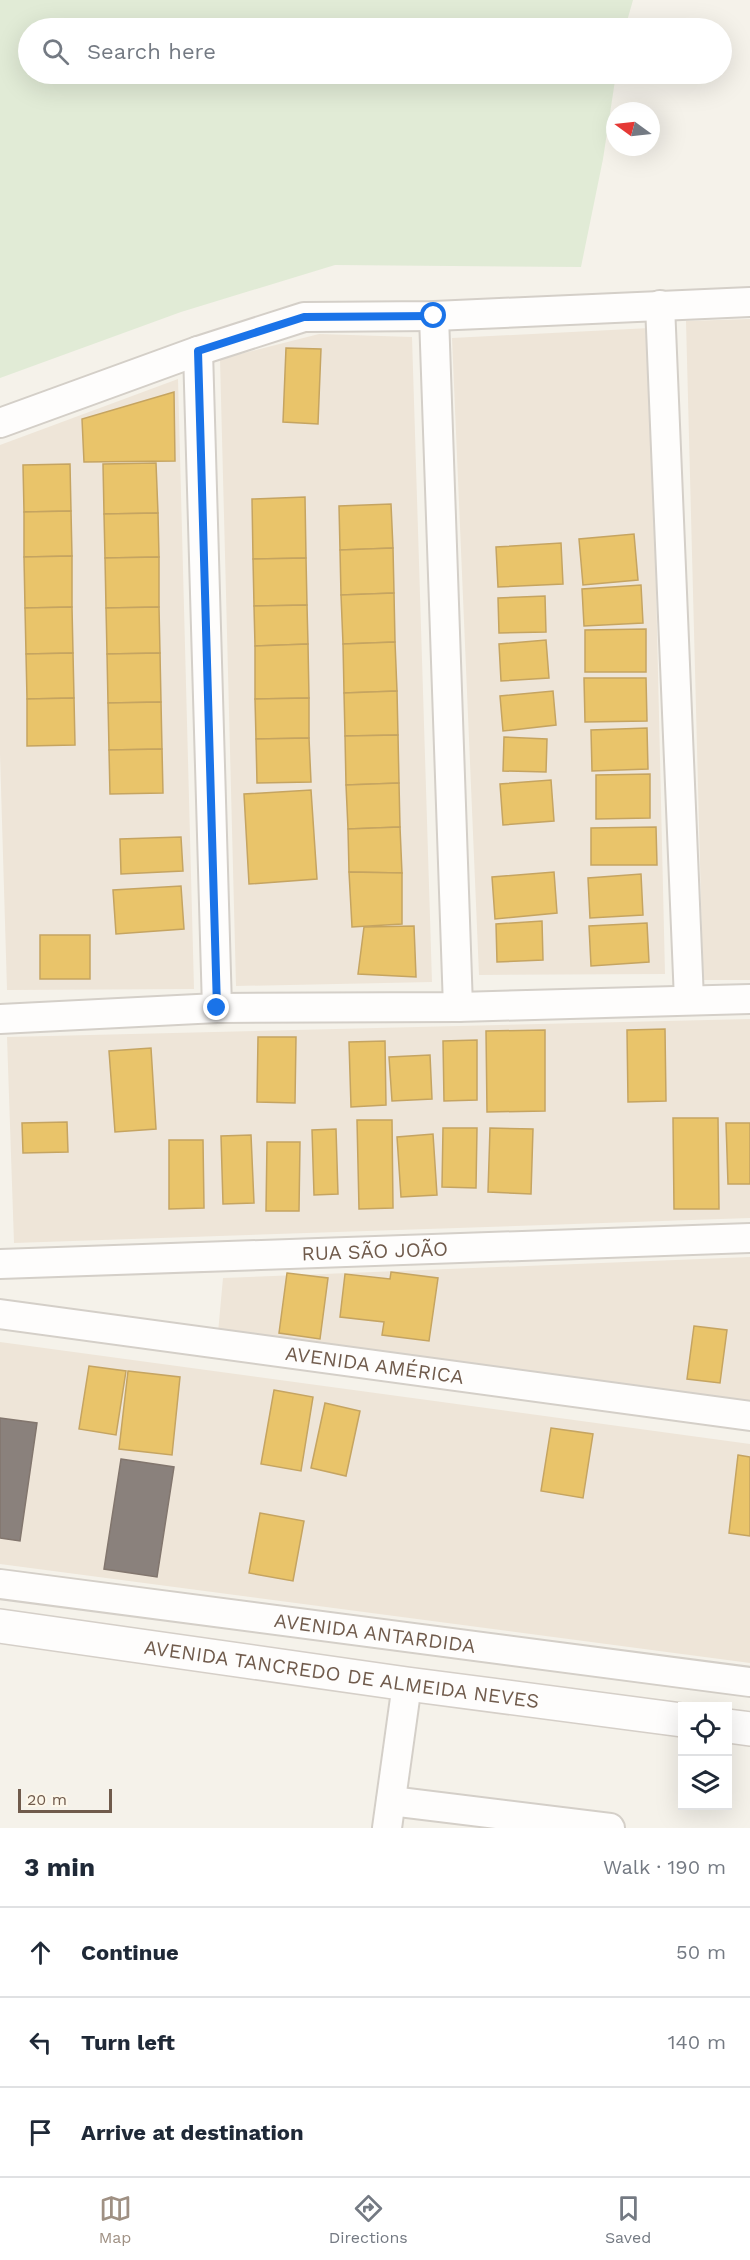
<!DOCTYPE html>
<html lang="en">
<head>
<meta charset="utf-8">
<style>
	body { margin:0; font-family:"Work Sans",sans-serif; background:#f2f2f3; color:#1f2937 }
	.controls { position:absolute; right:18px; bottom:18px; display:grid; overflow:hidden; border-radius:0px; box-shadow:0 6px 24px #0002 }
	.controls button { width:54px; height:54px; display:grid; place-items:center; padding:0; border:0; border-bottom:2px solid #e0e1e3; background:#fff; color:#1f2937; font:30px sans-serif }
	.compass { position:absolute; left:606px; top:102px; width:54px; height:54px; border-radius:50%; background:#fff; box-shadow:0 6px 24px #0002; rotate:285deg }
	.scale { position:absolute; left:18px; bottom:15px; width:94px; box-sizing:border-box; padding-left:6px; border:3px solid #705b4c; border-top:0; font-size:16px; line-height:21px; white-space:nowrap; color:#705b4c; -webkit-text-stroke:4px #fdf7ea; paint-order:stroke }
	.stop { position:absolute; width:18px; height:18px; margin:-14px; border:4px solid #1a73e8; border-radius:50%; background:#fff }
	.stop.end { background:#1a73e8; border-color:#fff; box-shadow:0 2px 6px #0008 }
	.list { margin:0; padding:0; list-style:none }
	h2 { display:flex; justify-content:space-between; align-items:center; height:78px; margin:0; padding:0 24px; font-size:26px }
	h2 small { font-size:20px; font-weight:400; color:#747a83 }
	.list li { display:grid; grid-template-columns:39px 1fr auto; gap:18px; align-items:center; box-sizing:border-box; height:90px; padding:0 24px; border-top:2px solid #e0e1e3 }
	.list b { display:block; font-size:22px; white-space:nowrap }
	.list em { font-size:20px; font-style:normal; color:#747a83 }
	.icon { flex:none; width:33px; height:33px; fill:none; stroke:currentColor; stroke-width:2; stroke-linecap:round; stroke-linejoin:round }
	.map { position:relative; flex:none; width:750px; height:1828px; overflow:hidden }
	.search { position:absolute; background:#fff; box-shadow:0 6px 24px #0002; left:18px; right:18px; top:18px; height:66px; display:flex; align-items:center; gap:15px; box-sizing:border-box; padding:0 21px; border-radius:33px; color:#747a83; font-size:22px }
	.sheet { height:348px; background:#fff }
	nav { display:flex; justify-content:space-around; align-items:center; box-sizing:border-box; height:84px; border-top:2px solid #e0e1e3; background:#fff; font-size:16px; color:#747a83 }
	nav a { display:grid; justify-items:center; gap:3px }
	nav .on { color:#9f9083 }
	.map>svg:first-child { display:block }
	.residential { fill:#eee5d8 }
	.green { fill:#e1ebd6 }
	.homes { fill:#e9c46a; stroke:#c5a461; stroke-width:1.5 }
	.industry { fill:#8a817c; stroke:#82766e; stroke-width:1.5 }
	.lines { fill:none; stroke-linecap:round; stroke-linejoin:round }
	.street-casing { stroke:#d4cfc8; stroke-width:32 }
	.secondary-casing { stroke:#d5cfc8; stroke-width:36 }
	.street { stroke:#fefdfc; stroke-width:28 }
	.secondary { stroke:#fefdfc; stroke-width:33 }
	.route { stroke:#1a73e8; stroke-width:8 }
	.labels { text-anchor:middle; stroke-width:6; stroke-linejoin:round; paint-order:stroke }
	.street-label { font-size:20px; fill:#705b4c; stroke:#fdf7ea }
</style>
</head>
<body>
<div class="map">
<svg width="750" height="1828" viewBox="0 0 750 1828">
	<rect width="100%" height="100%" fill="#f5f2ea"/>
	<g class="residential">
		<polygon points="750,319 750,980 703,980 686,321"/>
		<polygon points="650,328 665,974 479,975 452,338"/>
		<polygon points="319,334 412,337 432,982 236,986 220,359"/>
		<polygon points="178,379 194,989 7,990 0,754 0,445"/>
		<polygon points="750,1019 750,1218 14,1243 7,1037"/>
		<polygon points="750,1257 750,1405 218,1333 223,1278"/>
		<polygon points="0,1342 750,1444 750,1663 0,1564"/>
	</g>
	<polygon class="green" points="0,0 633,0 625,28 28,28 28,74 616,74 603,159 581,267 335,265 181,312 0,378"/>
	<g class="homes">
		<polygon points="286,348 321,349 318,424 283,422"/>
		<polygon points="174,392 175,461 84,462 82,419"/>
		<polygon points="156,463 158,513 104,514 103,464"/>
		<polygon points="70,464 71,511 24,512 23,465"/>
		<polygon points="305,497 306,558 253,559 252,499"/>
		<polygon points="391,504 393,548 340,550 339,506"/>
		<polygon points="71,511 72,556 24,557 24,512"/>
		<polygon points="158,513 159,557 105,558 104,514"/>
		<polygon points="634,534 638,580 583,585 579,539"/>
		<polygon points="561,543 563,584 498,587 496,547"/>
		<polygon points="393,548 394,593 341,595 340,550"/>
		<polygon points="72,556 72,607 25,608 24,557"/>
		<polygon points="159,557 159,607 106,608 105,558"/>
		<polygon points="306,558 307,605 254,606 253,559"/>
		<polygon points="641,585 643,623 584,626 582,589"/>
		<polygon points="394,593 395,642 343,644 341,595"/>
		<polygon points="545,596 546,632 499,633 498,598"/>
		<polygon points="307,605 308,644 255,646 254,606"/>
		<polygon points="72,607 73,653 26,654 25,608"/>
		<polygon points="159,607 160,653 107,654 106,608"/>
		<polygon points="646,629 646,672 585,672 585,630"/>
		<polygon points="546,640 549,678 501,681 499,644"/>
		<polygon points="395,642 397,691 344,693 343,644"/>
		<polygon points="308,644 309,698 255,699 255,646"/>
		<polygon points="73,653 74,698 27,699 26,654"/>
		<polygon points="160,653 161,702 108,703 107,654"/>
		<polygon points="584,678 646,678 647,721 585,722"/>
		<polygon points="397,691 398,735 345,736 344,693"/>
		<polygon points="553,691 556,725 503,731 500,696"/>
		<polygon points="74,698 75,745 27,746 27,699"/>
		<polygon points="309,698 309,738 256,739 255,699"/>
		<polygon points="161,702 162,749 109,750 108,703"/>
		<polygon points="647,728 648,769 592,771 591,730"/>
		<polygon points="398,735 399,783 346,785 345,736"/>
		<polygon points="504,737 547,739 546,772 503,771"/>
		<polygon points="309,738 311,782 257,783 256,739"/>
		<polygon points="162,749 163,793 110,794 109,750"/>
		<polygon points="650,774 650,818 596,819 596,775"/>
		<polygon points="551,780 554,821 503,825 500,784"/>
		<polygon points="399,783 400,827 348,829 346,785"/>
		<polygon points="311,790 317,879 249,884 244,794"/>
		<polygon points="400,827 402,873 349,872 348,829"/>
		<polygon points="656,827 657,865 591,865 591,828"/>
		<polygon points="181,837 183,871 121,874 120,839"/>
		<polygon points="349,872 402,873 402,924 352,927"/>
		<polygon points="554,872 557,913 495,919 492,877"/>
		<polygon points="641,874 643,915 590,918 588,878"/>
		<polygon points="181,886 184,929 116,934 113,890"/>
		<polygon points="542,921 543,960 497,962 496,924"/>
		<polygon points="647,923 649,962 591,966 589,926"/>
		<polygon points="414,926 416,977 358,974 364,927"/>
		<rect x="40" y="935" width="50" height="44"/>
		<polygon points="665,1029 666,1101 628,1102 627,1030"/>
		<polygon points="545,1030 545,1111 487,1112 486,1031"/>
		<polygon points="258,1037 296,1037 295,1103 257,1102"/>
		<polygon points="477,1040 477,1100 444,1101 443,1041"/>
		<polygon points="385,1041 386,1105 351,1107 349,1042"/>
		<polygon points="151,1048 156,1129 115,1132 109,1051"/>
		<polygon points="430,1055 432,1099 392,1101 389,1057"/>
		<polygon points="673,1118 718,1118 719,1209 674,1209"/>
		<polygon points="357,1120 392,1120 393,1208 359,1209"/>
		<polygon points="67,1122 68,1152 23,1153 22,1123"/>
		<polygon points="726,1123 750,1123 750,1184 728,1184"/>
		<polygon points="443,1128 477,1128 476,1188 442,1187"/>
		<polygon points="490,1128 533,1129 531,1194 488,1192"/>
		<polygon points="336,1129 338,1194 314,1195 312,1130"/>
		<polygon points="433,1134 437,1195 401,1197 397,1137"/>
		<polygon points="251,1135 254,1203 223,1204 221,1136"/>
		<polygon points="169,1140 203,1140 204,1208 169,1209"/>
		<polygon points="267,1142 300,1142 299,1211 266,1211"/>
		<polygon points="391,1272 438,1278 429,1341 382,1335 384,1322 340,1317 345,1274 390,1279"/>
		<polygon points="287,1273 328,1278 320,1339 279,1333"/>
		<polygon points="694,1326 727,1330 720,1383 687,1379"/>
		<polygon points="89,1366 126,1371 116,1435 79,1429"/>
		<polygon points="128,1371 180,1377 172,1455 119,1449"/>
		<polygon points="274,1390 313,1397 301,1471 261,1464"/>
		<polygon points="325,1403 360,1411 346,1476 311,1468"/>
		<polygon points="551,1428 593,1434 583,1498 541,1491"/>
		<polygon points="738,1455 750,1457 750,1536 729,1533"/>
		<polygon points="260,1513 304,1521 293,1581 249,1573"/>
	</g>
	<g class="industry">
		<polygon points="0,1418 37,1423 20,1541 0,1538"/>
		<polygon points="121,1459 174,1467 157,1577 104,1569"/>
	</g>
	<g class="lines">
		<g class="street-casing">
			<g id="street">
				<polyline points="660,305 689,1000"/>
				<polyline points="434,316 458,1007"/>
				<polyline points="198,351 217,1008"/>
				<polyline points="0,423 198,351 304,317 434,316 750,302"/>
				<polyline points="0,1019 217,1008 458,1007 750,999"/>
				<path id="s1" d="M 0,1264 L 750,1238"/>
				<path id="s2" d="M 0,1314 L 750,1416"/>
				<path id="s3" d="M 0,1584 L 750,1682"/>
				<polyline points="391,1801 610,1828"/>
				<polyline points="387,1828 407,1684"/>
			</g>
		</g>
		<g class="secondary-casing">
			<g id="secondary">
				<path id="s4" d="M 0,1626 L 407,1684 L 682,1720"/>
				<polyline points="728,1726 750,1729"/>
			</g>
		</g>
		<use href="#street" class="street"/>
		<use href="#secondary" class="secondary"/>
	</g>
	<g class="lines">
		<polyline class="route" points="217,1008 198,351 304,317 434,316"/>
	</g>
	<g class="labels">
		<g class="street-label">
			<text dy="7" stroke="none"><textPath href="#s1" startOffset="375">RUA SÃO JOÃO</textPath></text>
			<text dy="7" stroke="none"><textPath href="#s2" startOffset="378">AVENIDA AMÉRICA</textPath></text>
			<text dy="7" stroke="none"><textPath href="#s3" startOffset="378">AVENIDA ANTARDIDA</textPath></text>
			<text dy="7" stroke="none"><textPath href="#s4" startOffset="345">AVENIDA TANCREDO DE ALMEIDA NEVES</textPath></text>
		</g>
	</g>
</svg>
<div class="controls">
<button><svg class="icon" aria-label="locate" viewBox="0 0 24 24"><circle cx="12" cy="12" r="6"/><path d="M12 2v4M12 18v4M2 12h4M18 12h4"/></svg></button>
<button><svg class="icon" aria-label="layers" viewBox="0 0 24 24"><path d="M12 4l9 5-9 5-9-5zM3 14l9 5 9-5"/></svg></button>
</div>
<svg class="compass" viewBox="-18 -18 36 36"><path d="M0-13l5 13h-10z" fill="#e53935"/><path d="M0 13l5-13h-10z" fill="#747a83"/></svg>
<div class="scale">20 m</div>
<div class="stop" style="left:434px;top:316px"></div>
<div class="stop end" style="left:217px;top:1008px"></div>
<div class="search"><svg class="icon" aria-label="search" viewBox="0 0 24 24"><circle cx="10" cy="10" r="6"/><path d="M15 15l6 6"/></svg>Search here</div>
</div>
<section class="sheet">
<h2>3 min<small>Walk · 190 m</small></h2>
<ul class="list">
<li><svg class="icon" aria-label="ahead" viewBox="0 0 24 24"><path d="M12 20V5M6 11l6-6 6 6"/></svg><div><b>Continue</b></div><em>50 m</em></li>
<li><svg class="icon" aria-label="left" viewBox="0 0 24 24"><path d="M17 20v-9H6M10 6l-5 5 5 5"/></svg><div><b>Turn left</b></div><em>140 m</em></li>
<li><svg class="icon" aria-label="arrive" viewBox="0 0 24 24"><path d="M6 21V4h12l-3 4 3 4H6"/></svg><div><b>Arrive at destination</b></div></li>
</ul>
</section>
<nav>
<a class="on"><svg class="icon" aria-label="map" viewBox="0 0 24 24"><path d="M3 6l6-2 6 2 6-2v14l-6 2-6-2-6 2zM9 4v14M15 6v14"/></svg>Map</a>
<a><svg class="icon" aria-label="directions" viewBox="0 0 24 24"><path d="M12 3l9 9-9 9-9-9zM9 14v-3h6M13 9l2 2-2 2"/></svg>Directions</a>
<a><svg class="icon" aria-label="saved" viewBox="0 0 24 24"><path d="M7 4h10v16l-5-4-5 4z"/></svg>Saved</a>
</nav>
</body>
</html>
